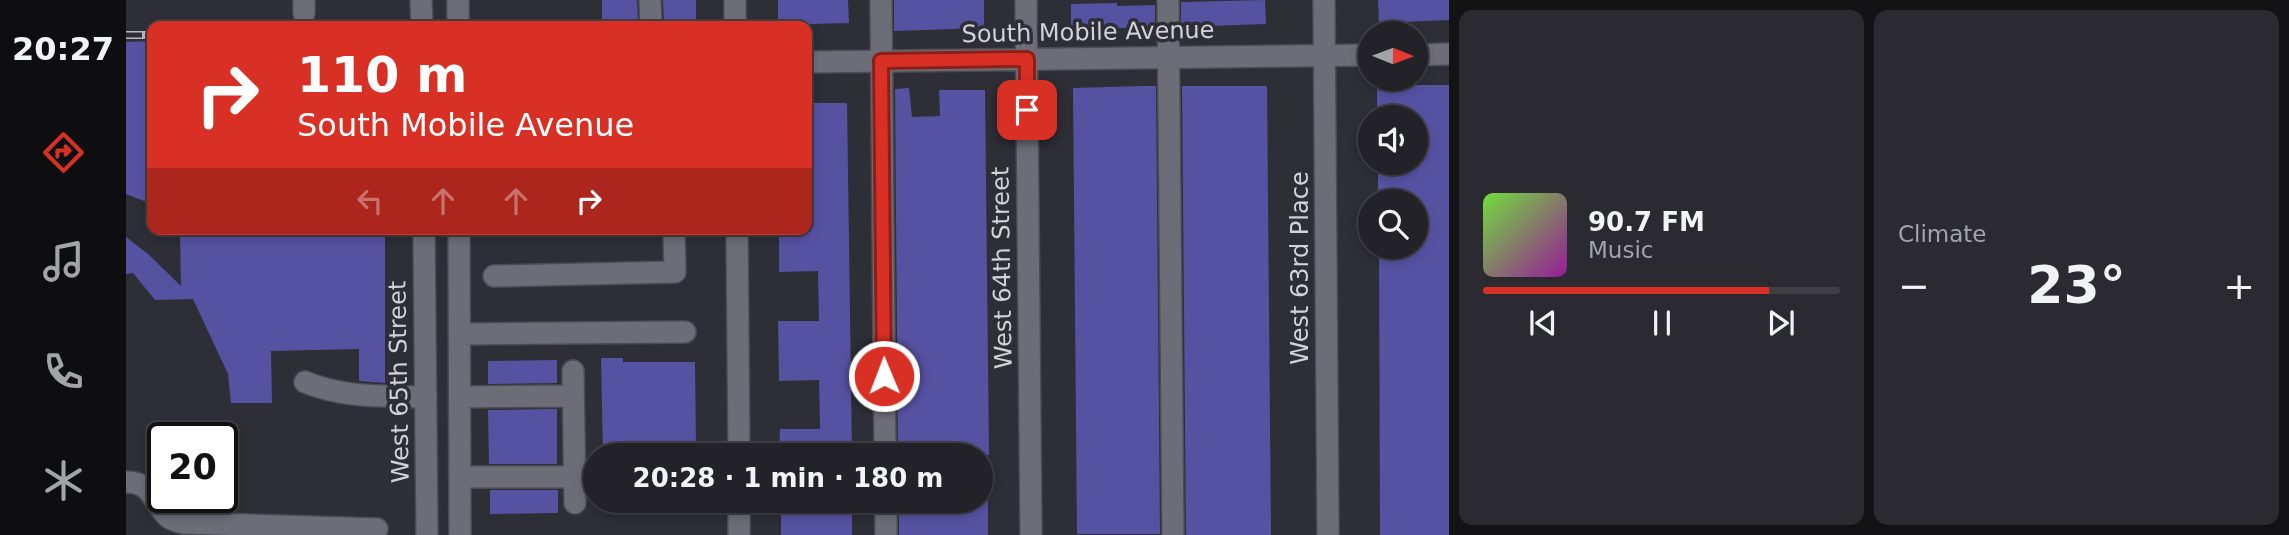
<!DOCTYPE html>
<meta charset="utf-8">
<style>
:root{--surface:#222228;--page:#2a2a30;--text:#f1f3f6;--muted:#a2a4a8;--line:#3f3f45;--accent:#d93025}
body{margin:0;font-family:"DejaVu Sans",sans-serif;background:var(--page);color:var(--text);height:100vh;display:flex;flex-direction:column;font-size:26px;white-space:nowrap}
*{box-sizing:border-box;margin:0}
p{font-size:23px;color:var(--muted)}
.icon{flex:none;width:38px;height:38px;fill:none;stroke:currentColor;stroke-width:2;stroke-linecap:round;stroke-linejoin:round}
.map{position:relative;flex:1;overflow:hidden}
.sheet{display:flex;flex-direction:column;gap:10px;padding:10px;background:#131316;width:840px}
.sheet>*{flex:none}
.top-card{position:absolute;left:21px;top:21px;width:665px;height:214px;border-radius:14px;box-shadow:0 4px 10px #0003,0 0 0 2px var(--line);background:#d93025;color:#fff;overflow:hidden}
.needle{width:46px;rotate:91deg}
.fabs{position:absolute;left:1232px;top:21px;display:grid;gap:14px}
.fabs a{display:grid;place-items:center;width:70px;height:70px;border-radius:50%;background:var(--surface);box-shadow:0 4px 10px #0003,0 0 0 2px var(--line);font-size:35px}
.speed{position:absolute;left:21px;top:422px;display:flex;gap:14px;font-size:35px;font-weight:700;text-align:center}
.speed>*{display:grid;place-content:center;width:91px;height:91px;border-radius:50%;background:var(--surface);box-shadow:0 4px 10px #0003,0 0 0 2px var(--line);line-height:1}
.speed .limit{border:4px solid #111;border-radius:10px;background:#fff;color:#111}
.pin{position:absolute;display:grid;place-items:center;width:60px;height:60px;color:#fff;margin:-30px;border-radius:14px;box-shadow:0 4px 10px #0006}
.me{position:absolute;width:77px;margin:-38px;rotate:359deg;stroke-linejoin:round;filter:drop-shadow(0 0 5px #0008)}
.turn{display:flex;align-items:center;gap:24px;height:147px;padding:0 35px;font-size:32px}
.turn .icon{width:91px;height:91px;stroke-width:2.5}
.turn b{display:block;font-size:49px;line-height:60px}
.lanes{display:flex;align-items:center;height:66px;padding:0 35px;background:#0003;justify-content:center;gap:35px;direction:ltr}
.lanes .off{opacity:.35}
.big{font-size:52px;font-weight:700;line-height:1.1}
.sheet .widget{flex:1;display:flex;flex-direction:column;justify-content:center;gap:10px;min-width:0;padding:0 24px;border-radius:14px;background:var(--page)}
.song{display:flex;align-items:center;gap:21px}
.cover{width:84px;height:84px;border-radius:10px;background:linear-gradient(135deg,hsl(100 70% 55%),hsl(300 70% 35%))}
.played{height:7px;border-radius:4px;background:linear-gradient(90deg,var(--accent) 80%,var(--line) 80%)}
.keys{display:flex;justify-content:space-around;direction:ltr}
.heat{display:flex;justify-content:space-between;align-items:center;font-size:38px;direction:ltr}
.sheet .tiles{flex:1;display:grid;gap:10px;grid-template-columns:repeat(2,1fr)}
.trip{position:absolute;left:457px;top:443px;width:410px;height:70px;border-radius:35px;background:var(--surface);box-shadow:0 4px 10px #0003,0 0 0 2px var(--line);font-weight:700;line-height:70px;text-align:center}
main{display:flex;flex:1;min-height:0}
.menu{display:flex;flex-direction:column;width:126px;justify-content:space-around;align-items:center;background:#0e0e10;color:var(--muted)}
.menu .icon{width:49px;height:49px}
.menu .selected{color:var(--accent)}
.menu b{font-size:32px;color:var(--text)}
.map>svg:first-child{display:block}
.building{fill:#5652a2}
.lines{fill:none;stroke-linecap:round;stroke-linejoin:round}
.minor-casing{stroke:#4b4b51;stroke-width:24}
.minor{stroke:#6c6d76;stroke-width:21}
.rail-casing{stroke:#b9b9bf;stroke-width:8}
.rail{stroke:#2d2e36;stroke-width:5;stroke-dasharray:16;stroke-linecap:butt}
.route-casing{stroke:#8d1f18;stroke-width:18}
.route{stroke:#d93025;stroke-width:12}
.labels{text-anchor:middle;stroke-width:7;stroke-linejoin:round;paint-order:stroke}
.street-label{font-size:24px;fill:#d2d2d8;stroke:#2d2e36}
</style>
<main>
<nav class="menu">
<b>20:27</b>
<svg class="icon selected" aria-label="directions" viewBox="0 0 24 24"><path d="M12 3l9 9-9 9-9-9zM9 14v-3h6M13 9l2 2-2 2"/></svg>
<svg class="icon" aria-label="music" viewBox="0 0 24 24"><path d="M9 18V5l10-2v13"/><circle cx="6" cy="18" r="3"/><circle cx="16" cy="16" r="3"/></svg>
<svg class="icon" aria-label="phone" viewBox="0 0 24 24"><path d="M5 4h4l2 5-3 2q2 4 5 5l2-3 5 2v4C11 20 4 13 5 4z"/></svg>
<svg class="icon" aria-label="climate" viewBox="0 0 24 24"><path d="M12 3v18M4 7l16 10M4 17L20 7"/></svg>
</nav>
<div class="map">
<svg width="1323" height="535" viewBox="0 0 1323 535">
<rect width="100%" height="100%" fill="#2d2e36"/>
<path class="building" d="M476 0H511L512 22H476Z
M537 0H570V22H538Z
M652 0H722L723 23 652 25Z
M768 0H858V28L768 31Z
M1139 0 1140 24 1055 27V2Z
M1252 0H1323V20L1253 23Z
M991 3V6L1029 5V28H945V4Z
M26 41V204L0 194V42Z
M1251 85H1323V535H1254L1253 247H1290V201H1252V164H1290V117H1251Z
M1014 86H1030L1034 534H951L947 88Z
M1056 86H1141L1145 535H1060Z
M783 88 786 117 814 116 813 90H859L863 455H772L769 89Z
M681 103H721L726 454H653L654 429H694L693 380 653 381 652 321H693L692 271 653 272V229H681Z
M259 229V383L233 381V349L145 351 146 403H105L102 374 67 299 29 300 7 273 0 274V237L22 254 55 286 54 232Z
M475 358H497V362H569L570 449H500V455H477Z
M431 360V383L362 384V361Z
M431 409V464H363L362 410Z
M364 490H432V513L364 514Z
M655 500H726V535H655Z
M773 500H862V535H773Z"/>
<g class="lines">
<defs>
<path id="minor" d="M178 0V13
M295 0 296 26
M332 0V26
M524 0 525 26
M609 0V26
M755 0 759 455
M900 0 905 535
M1042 0 1047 535
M1198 0 1202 535
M1290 55 1323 54
M681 62 1244 55
M298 229 301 535
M333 229 334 535
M611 229 613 455
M368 276 549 272 548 229
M333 334 559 332
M447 371 449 503
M179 382C217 398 259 396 300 397
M334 397 447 396
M334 477H448
M0 482C27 482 26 502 42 517 46 520 53 522 58 523L251 529
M613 500V535
M760 500V535"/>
</defs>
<use href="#minor" class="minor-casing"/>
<use href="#minor" class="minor"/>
<defs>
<path id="rail" d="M0 35H26"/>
</defs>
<use href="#rail" class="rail-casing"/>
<use href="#rail" class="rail"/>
</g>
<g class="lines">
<defs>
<path id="route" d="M758 376 755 61 901 59V110"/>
</defs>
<use href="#route" class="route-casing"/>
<use href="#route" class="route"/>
</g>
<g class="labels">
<g class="street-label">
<text transform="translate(962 32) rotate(-1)" y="8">South Mobile Avenue</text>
<text transform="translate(876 268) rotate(-91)" y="8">West 64th Street</text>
<text transform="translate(1174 268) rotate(-90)" y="8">West 63rd Place</text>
<text transform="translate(273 382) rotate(-91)" y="8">West 65th Street</text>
</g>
</g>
</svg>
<div class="fabs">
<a><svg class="needle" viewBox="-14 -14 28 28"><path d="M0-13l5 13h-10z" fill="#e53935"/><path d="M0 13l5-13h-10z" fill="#a2a4a8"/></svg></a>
<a><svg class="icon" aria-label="sound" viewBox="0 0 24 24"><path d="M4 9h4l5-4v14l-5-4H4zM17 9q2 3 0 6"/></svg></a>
<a><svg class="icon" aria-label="search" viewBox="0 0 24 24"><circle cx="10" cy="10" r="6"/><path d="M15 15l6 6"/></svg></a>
</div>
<div class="speed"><div class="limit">20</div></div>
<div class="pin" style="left:901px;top:110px;background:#d93025"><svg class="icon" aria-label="arrive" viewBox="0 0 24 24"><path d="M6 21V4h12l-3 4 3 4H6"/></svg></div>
<svg class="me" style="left:758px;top:376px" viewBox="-20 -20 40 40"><circle r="17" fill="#d93025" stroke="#fff" stroke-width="3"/><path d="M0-11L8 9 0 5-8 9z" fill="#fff"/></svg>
<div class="trip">20:28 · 1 min · 180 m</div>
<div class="top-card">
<div class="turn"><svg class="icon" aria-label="right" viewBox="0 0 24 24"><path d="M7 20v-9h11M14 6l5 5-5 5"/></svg><div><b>110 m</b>South Mobile Avenue</div></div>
<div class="lanes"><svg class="icon off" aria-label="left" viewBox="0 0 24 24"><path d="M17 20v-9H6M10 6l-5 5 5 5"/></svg><svg class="icon off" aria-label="ahead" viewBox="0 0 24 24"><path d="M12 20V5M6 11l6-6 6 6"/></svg><svg class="icon off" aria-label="ahead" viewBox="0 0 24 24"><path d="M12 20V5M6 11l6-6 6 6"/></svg><svg class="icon" aria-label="right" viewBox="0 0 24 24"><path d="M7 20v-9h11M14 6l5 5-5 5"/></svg></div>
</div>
</div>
<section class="sheet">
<div class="tiles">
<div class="widget">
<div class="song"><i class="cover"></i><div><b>90.7 FM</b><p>Music</p></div></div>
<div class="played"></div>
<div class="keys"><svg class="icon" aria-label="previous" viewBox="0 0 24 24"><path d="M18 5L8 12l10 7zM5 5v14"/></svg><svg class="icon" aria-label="pause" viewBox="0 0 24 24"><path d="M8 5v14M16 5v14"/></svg><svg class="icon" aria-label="next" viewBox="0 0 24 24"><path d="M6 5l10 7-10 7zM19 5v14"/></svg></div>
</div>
<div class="widget"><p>Climate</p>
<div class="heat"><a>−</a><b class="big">23°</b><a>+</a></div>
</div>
</div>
</section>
</main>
